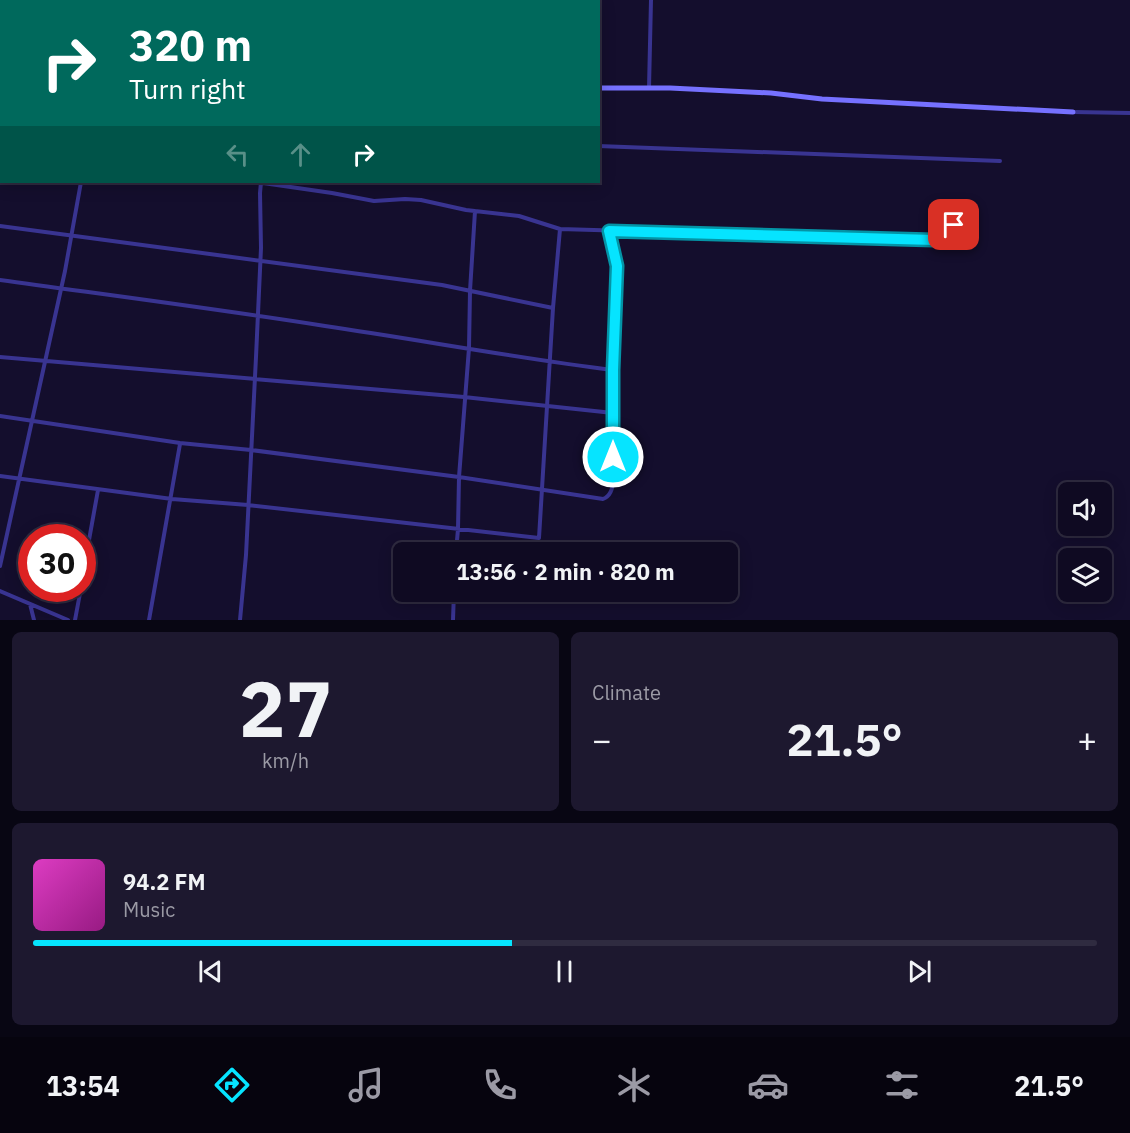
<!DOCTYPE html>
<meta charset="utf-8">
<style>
:root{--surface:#0f0a22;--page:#1d182f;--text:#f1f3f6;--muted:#9b9aa5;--line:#2f2b40;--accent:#06e4ff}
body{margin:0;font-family:"IBM Plex Sans",sans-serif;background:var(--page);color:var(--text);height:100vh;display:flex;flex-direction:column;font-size:22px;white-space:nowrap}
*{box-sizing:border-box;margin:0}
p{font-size:20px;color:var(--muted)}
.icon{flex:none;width:33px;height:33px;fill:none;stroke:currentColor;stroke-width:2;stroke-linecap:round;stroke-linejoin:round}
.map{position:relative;height:620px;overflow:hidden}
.drawer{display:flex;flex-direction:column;gap:12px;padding:12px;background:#080613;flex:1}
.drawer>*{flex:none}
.guide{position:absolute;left:0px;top:0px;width:600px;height:183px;box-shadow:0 3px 15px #0003,0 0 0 2px var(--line);background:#00695c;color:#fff;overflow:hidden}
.buttons{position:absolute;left:1058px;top:482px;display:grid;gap:12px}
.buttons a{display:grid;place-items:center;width:54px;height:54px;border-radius:9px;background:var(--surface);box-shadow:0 3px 15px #0003,0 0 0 2px var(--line);font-size:30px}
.speed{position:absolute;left:18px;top:524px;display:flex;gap:12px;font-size:30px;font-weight:700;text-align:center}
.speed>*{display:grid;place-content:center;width:78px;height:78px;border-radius:50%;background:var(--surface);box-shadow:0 3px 15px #0003,0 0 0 2px var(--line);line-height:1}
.speed .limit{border:9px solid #d22;background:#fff;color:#111}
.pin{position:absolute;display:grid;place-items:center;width:51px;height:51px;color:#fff;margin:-26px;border-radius:12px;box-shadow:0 3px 9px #0006}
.me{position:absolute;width:66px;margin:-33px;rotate:0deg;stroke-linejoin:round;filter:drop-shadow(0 0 4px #0008)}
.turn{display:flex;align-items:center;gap:21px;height:126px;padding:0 30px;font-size:27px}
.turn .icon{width:78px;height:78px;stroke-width:2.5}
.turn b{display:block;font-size:42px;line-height:51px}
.lanes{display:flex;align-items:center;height:57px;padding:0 30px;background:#0003;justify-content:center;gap:30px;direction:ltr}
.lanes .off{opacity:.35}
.big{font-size:45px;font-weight:800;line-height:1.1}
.drawer .widget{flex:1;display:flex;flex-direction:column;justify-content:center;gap:9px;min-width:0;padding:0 21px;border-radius:9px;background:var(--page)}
.drawer .dial{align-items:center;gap:0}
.dial b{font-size:78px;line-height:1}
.song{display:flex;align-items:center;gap:18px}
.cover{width:72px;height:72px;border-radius:9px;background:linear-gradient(135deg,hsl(310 70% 55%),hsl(310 70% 35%))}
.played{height:6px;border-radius:3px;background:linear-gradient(90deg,var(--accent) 45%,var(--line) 45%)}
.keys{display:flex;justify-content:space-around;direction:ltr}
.heat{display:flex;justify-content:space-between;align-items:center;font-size:33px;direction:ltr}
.drawer .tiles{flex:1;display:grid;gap:12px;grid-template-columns:1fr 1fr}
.widget:last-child{grid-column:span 2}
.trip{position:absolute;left:393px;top:542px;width:345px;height:60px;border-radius:9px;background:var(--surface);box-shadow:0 3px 15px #0003,0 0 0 2px var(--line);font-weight:800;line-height:60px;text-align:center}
.tabs{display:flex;height:96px;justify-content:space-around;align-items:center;background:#06040e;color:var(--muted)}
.tabs .icon{width:42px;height:42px}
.tabs .selected{color:var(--accent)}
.tabs b{font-size:27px;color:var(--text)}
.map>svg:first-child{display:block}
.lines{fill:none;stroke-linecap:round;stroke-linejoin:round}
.street{stroke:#393491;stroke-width:4}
.secondary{stroke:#7671ff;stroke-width:5}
.route-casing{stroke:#0494a6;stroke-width:15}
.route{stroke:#06e4ff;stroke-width:10}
</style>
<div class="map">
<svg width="1130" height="620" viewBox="0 0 1130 620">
<rect width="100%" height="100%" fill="#140e2d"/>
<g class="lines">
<path class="street" d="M128 0 165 2
M36 2V0
M121 2 122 0
M200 2V0
M274 2V0
M357 2V0
M400 2V0
M526 2 527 0
M649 88 651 0
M1073 112 1130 113
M598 146 1000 161
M0 153H2
M0 226 442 285 553 308
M560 229 935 240 940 238C945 228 943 228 954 225
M0 280C108 295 217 309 325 326 421 340 516 358 613 370
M0 357 464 397 613 413
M0 416 180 443 251 450 459 477 603 499C611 496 613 488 613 479V370L617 266 609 231
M0 476 172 499 248 505 539 538 553 308 560 229 519 216 466 210 421 200 405 199 374 201 332 193 256 182
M456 552 458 529 459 477 469 348 470 291 475 211
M0 566 65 271 81 182
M82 579 98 490
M0 591 68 620
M30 604 34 620
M75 620 81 588
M149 620 180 444
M240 620 246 555 256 357 261 248 260 193 261 182
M453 620 454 591"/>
<path class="secondary" d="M0 59H2
M598 88H670L771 93 822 99 1073 112"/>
</g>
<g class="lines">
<defs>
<path id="route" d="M613 457V370L617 266 609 231 934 240 940 238C945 228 943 228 954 225"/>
</defs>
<use href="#route" class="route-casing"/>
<use href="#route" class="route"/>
</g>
</svg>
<div class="buttons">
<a><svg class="icon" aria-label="sound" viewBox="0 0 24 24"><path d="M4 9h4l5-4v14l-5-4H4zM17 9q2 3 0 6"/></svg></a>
<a><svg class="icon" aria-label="layers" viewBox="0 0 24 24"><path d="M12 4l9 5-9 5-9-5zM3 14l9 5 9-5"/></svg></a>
</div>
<div class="speed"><div class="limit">30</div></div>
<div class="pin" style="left:954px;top:225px;background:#d93025"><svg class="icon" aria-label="arrive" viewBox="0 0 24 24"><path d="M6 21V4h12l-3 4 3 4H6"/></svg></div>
<svg class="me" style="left:613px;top:457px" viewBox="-20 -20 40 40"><circle r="17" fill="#06e4ff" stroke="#fff" stroke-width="3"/><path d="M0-11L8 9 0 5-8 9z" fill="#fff"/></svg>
<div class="trip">13:56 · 2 min · 820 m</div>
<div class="guide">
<div class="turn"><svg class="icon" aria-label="right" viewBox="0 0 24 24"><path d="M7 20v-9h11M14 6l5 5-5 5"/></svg><div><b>320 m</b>Turn right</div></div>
<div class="lanes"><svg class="icon off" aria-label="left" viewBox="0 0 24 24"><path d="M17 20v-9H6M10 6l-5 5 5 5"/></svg><svg class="icon off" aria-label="ahead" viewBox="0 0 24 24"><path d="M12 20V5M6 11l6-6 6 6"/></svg><svg class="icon" aria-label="right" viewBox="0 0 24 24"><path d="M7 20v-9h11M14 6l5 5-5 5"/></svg></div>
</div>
</div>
<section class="drawer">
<div class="tiles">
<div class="widget dial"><b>27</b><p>km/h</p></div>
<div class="widget"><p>Climate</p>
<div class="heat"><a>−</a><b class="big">21.5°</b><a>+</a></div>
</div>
<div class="widget">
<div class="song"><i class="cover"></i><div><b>94.2 FM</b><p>Music</p></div></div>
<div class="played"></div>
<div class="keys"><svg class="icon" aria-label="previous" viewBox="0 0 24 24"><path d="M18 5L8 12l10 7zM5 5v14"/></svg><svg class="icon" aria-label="pause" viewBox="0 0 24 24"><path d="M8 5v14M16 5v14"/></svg><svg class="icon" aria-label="next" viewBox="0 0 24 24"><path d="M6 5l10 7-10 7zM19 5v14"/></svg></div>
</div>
</div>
</section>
<nav class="tabs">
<b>13:54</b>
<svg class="icon selected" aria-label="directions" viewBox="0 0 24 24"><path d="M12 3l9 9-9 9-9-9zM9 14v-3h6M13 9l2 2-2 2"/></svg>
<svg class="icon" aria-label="music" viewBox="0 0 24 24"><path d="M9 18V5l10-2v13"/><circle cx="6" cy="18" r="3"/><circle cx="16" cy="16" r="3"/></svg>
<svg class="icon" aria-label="phone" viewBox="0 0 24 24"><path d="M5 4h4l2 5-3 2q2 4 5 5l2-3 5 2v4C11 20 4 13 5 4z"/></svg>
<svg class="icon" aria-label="climate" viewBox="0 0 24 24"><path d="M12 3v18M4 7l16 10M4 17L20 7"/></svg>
<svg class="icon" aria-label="car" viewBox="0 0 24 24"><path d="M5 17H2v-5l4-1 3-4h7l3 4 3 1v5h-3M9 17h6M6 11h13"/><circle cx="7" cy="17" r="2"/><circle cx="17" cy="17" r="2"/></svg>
<svg class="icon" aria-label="filters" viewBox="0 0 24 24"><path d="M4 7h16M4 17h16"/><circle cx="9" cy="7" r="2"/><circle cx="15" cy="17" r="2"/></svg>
<b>21.5°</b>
</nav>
